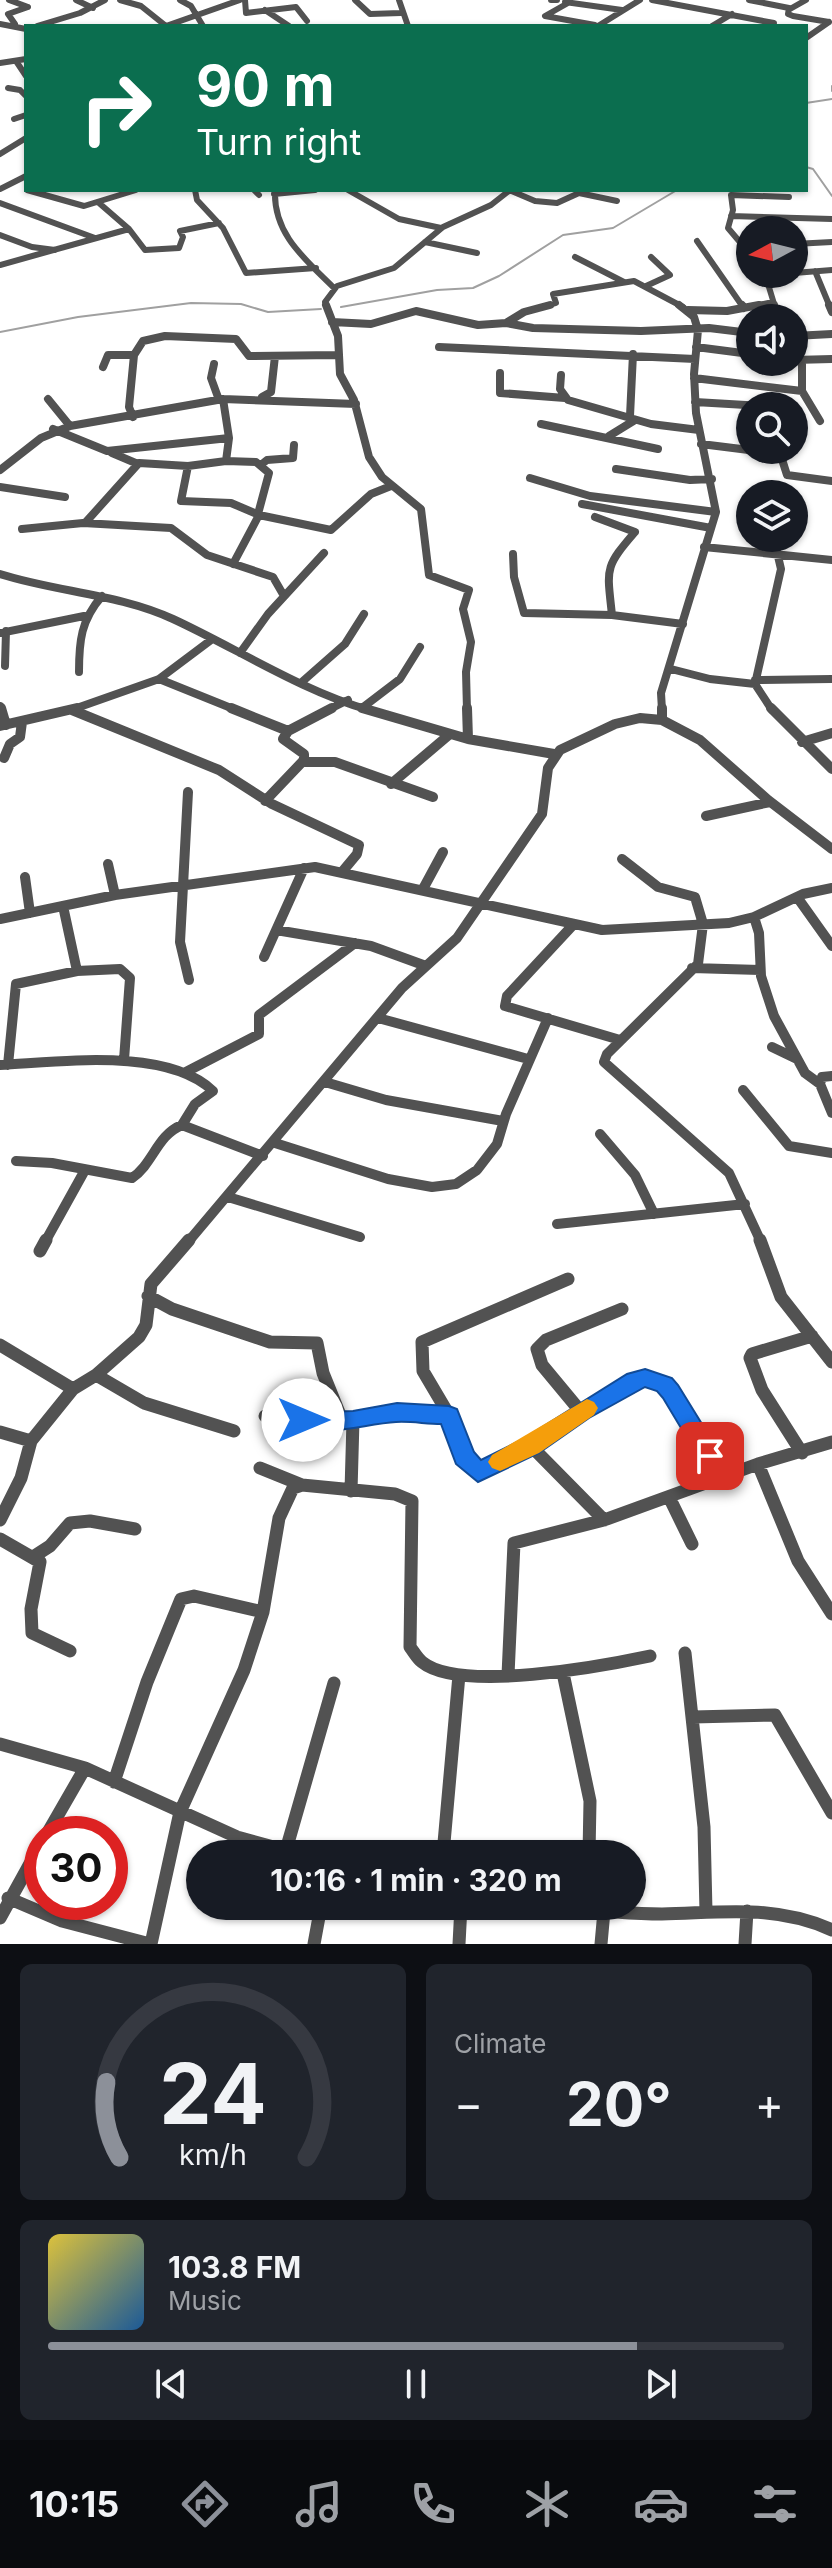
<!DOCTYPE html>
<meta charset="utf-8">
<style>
:root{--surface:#171b24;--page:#20242c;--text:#f1f3f6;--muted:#9ea1a6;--line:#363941;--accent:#8c9099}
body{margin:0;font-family:Inter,sans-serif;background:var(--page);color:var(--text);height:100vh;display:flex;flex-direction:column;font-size:30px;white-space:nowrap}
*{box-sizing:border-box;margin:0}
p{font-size:26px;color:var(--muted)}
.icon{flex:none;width:44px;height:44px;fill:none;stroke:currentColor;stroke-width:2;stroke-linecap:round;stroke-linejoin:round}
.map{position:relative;height:1944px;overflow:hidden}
.details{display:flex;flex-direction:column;gap:20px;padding:20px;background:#0d0f14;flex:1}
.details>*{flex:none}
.top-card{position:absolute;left:24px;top:24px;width:784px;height:168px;border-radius:0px;box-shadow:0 2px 6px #0004;background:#0b6e4f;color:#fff;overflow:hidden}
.needle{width:52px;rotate:263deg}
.fabs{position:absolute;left:736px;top:216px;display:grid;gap:16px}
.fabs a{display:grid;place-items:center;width:72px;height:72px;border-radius:50%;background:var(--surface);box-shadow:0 2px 6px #0004;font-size:40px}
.speed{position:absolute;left:24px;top:1816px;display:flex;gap:16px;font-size:40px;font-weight:700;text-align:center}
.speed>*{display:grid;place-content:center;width:104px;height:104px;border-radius:50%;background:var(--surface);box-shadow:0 2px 6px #0004;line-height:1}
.speed .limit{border:12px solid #d22;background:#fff;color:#111}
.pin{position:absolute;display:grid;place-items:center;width:68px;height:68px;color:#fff;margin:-34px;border-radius:16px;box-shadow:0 4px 12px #0006}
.me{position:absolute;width:88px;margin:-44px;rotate:90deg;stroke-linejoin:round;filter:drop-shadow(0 0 6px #0008)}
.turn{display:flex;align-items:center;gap:28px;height:168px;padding:0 40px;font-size:36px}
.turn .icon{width:104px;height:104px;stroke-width:2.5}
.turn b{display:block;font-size:56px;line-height:68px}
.big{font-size:60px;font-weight:700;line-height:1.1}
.details .card{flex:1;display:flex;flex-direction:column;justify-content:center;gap:12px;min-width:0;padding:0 28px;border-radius:12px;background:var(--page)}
.details .dial{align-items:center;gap:0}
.dial svg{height:208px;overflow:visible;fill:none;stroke:var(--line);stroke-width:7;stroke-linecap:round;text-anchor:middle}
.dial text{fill:var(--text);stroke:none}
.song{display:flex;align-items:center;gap:24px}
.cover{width:96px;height:96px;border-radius:12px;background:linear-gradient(135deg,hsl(50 70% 55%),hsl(210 70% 35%))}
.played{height:8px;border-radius:4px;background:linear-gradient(90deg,var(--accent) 80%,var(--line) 80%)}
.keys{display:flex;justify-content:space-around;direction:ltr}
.heat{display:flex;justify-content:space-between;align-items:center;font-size:44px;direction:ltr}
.details .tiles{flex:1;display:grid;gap:20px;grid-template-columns:1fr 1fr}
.card:last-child{grid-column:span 2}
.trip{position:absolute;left:186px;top:1840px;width:460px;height:80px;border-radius:40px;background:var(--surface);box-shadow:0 2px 6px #0004;font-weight:700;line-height:80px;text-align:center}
.tabs{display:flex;height:128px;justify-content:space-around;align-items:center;background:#090b0e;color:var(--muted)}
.tabs .icon{width:56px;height:56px}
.tabs .selected{color:var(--accent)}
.tabs b{font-size:36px;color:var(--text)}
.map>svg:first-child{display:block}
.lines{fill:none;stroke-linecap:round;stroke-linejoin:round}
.stream{stroke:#a0a0a0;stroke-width:2}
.minor-far3{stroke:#525252;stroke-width:6}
.minor-far2{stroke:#525252;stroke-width:8}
.minor-far1{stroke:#525252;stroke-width:10}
.minor{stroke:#525252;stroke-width:13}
.route{fill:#1a73e8;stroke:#114b97;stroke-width:2}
.slow{fill:#f59e0b}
</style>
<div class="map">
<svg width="832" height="1944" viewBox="0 0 832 1944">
<rect width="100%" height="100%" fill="#fff"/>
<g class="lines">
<path class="stream" d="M832 86V91
M806 103 832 99
M806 167 813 169 832 196
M341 307 437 290 473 288 499 276 563 235 613 228 677 190
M0 332 78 317 191 303 241 304 268 312 321 309"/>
<path class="minor-far3" d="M9 0 28 7
M76 0 93 8
M120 0 141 6 166 26
M180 0 191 6 203 26
M245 0 246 13 296 7 307 21
M355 0 370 14 401 13
M399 0 408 26
M551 0H557
M652 0 774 23
M749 0 789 8 788 14 793 16 829 22
M565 2 622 10
M568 3 545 16 595 25
M790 9 806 0
M265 10 289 26
M0 24 26 29
M15 24 8 14 28 7
M37 26 80 13 105 0
M166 26 240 0
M598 26 640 0
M712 26 732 14
M806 38 829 22
M16 61 26 76
M0 63 26 59
M8 88 20 90 26 96
M14 119 26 115
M0 154 26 138
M0 189 26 176
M27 190 84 206 136 190
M195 190 197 200 223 228 246 273 316 268
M254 190 259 195
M275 190C273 234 305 259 334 288
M348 190 399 219 441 228
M509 190 535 201 557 203 579 193 617 201
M274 194 315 190
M0 203 95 238
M99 203 129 229 145 250 179 248 183 237 180 231 219 223
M731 216 832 219
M0 235 32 247 55 250
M697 241 743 307
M425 242 477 253
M794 244 832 242
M750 254 728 228 733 210 731 195 789 197
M575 257 624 282
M0 265 129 229
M815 271 830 307
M794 273 832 270
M765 274 775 307
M765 274H778
M646 286 670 275 651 257
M327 307 325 302 337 286 394 268 443 227 491 205 510 190
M543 307 556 303 553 294 634 281 683 307
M749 307 773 302"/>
<path class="minor-far2" d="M326 305 338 336 340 374 354 400 369 457 382 477 421 509 429 575 469 590 463 609 471 642 466 672 467 710
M742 305 744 308
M829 305 832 312
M688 310 727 311 759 305
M774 318V305
M332 322 371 324 416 311 478 325 506 323 533 328 641 331 709 328 750 333
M506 323 524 312 550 305
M794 336 832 334
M439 347 695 359
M696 347 750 354
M134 355 143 341 165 336 236 339 249 356 337 355
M794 360 832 359
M802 361V391L820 421
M214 364 211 378 219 400
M103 367 108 355H134L129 407 133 417
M500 373V393L565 398
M561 375 560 389 568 400 651 424 699 430
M694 378 802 391
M262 397 271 392 275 356
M48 399 70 426
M223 399 229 438 226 461 256 462 269 473 258 514
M695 402 763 406
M630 416 633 354
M541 424 658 449
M53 429 107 451 229 438
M609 436 635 420
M701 444 781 454
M779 450 787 475 832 481
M139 463 188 466 226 461
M262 464 267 460 293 458 294 445
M188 466 181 501 231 503 259 515 331 530 371 494 391 486
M616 469 690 480 712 479
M0 470 41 438 70 426 223 399 356 404
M530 478 590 496 716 512
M0 487 65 497
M582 504 711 528
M595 517 635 532C604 568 607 568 612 615
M85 523 138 464 112 453
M22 529 83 523 171 528 207 555 273 577 284 596
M704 547 832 560
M513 554 514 577 524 613 612 615 683 624
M233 564 259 515
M0 574C57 592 119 594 173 619 236 648 302 691 369 710
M0 633 84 616
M240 653 268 614 324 553
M5 666 6 631
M671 669 710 679 755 684
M79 672C79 641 81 620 102 596
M159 679 236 710
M755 680 832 679
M303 681 345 644 364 614
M0 706 1 710
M362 708 400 679 420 647
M71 710 159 679 211 640
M328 710 348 700
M662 710 661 693 716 512 696 413 694 374 698 330 694 317 679 305
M772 710 755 684 781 569 777 552"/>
<path class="minor-far1" d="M1 708 6 725
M231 708 288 731 332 708
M362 708 468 739 554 754
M467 708 468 739
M662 708V718
M771 708 832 769
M72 710 219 770 272 804 359 845 357 854 342 872
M0 726 77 708
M802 742 832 733
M4 758 10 744 20 737 22 722
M302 762H335L433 797
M391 784 450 734
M188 792 180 942 189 980
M265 801 304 760V754L283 739 288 731
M706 816 770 802
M622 859 658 887 695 897 703 924 698 964 607 1054 604 1062 729 1173 761 1242
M108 864 115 895
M25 877 30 913
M423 889 443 852
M797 897 832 946
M63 906 77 971
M754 917 759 933 761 976 774 1016 805 1073 820 1084 832 1113
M0 919 115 895 315 867 602 930 729 923 754 917 803 894 832 888
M573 925 507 996 505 1006 620 1040
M276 930 371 946 426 966
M264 957 304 868
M692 968 760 970
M378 1018 528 1059
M772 1047 797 1059
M0 1065C60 1062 167 1047 213 1091L195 1104 182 1125
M8 1065 16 984 77 971 120 969 130 978 124 1060
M184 1073 259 1034V1015L355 943
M325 1082 386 1100 503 1121
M820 1084 822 1077 832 1076
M743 1090 789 1146 832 1153
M600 1134 635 1175 654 1214
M275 1143 388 1179 432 1187 456 1184 477 1170 497 1144 506 1114 548 1018
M16 1161 52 1163 132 1178C153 1164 157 1135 182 1125L263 1156
M228 1197 360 1237
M557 1224 745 1204
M45 1242 85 1170
M188 1242 402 988 457 938 542 814 548 768 560 750 615 724 640 718 662 720 700 740 768 800 832 849"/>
<path class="minor" d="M760 1240 781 1297 832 1362
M40 1251 46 1240
M568 1279 422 1342 423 1371 449 1415 472 1469C512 1478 596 1383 647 1379L670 1391 723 1478
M148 1296 172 1309 270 1342 317 1343 323 1373 342 1420H353L351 1491
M0 1345 73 1389
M96 1375 144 1403 234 1431
M581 1412 542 1365 537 1349 546 1340 622 1309
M265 1416 342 1420
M353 1420 397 1413 449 1415
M0 1432 31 1441
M531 1446 604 1520
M802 1453 762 1390 750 1358 752 1354 812 1336
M758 1464 798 1561 832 1614
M260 1468 302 1485
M670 1499 692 1544
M0 1520 21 1478 31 1441 73 1389 96 1375 139 1337 146 1325 151 1284 189 1240
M0 1539 40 1562 31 1609 32 1633 70 1651
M33 1557 50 1546 70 1523 90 1521 135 1529
M685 1653 704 1827 706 1912
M563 1673 590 1801 589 1854
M508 1675 514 1543 604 1520 758 1464 832 1442
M693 1717 775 1715 832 1813
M0 1744 85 1768 237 1837 299 1854
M114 1782 147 1682 181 1599 194 1596 263 1612
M47 1834 85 1768
M286 1850 334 1683
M443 1854 459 1675
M8 1898 62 1921 150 1944
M551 1906C588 1910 625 1914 662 1914 721 1913 776 1904 832 1930
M0 1918 42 1842
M151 1944 180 1812 244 1670 263 1612 279 1518 293 1488 302 1485 395 1494 412 1501 410 1647C414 1652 417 1658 422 1662 460 1693 603 1666 650 1656
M314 1944 321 1906
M459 1944 461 1906
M601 1944 604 1911
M745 1944 747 1911"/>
</g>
<path class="route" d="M645 1369 672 1378 678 1385 718 1450 721 1456 718 1463 710 1466 702 1463 663 1398 657 1391 645 1387 589 1418 539 1453 478 1482 456 1464 441 1424C426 1424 411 1421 396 1422 363 1424 328 1438 295 1426L292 1420 295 1413 353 1411 397 1403 449 1406 457 1409 474 1452 481 1460 523 1439 627 1374Z"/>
<path class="slow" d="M587 1399 594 1402 598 1408 594 1415 539 1453 500 1471 492 1468 488 1462 492 1455Z"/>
</svg>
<div class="fabs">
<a><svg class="needle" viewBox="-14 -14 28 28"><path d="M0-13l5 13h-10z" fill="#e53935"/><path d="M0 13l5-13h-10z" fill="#9ea1a6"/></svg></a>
<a><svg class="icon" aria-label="sound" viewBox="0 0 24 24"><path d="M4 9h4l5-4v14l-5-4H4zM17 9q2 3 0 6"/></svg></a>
<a><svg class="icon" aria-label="search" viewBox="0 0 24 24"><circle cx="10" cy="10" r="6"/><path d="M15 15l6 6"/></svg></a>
<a><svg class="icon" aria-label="layers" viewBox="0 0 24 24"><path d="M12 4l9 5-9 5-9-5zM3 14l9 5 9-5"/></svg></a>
</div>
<div class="speed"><div class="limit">30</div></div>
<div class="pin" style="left:710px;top:1456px;background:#d93025"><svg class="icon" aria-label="arrive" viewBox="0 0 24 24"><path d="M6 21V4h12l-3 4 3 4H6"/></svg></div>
<svg class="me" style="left:303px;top:1420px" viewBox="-20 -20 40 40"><circle r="19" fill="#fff"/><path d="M0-13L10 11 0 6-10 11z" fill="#1a73e8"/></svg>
<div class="trip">10:16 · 1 min · 320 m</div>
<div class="top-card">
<div class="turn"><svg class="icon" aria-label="right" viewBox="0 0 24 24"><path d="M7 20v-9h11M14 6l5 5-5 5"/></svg><div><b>90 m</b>Turn right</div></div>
</div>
</div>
<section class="details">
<div class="tiles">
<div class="card dial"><svg viewBox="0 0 100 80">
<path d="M14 69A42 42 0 1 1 86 69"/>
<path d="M14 69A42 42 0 0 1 9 40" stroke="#8c9099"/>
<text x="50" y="56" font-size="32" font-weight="700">24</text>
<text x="50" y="72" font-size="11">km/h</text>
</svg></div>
<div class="card"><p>Climate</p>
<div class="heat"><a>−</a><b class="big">20°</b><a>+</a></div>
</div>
<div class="card">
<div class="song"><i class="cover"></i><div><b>103.8 FM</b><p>Music</p></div></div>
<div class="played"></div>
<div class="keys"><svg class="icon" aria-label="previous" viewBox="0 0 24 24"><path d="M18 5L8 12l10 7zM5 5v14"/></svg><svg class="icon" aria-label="pause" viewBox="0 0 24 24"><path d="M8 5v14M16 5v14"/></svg><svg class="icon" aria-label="next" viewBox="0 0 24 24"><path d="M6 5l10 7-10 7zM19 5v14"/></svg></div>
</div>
</div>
</section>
<nav class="tabs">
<b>10:15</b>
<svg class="icon selected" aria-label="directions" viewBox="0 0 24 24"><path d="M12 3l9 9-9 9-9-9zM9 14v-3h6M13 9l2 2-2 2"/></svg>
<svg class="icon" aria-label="music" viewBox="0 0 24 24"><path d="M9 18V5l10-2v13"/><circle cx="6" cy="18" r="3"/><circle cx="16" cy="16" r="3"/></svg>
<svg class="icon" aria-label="phone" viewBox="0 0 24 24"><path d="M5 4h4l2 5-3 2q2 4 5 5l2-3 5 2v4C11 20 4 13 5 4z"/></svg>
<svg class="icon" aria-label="climate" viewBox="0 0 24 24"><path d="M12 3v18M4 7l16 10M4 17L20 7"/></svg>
<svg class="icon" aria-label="car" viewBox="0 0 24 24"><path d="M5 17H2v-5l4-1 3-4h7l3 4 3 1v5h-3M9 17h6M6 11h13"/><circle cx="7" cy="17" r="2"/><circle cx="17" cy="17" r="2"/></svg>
<svg class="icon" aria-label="filters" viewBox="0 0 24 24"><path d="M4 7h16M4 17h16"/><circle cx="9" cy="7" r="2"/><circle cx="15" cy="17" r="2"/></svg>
</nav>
